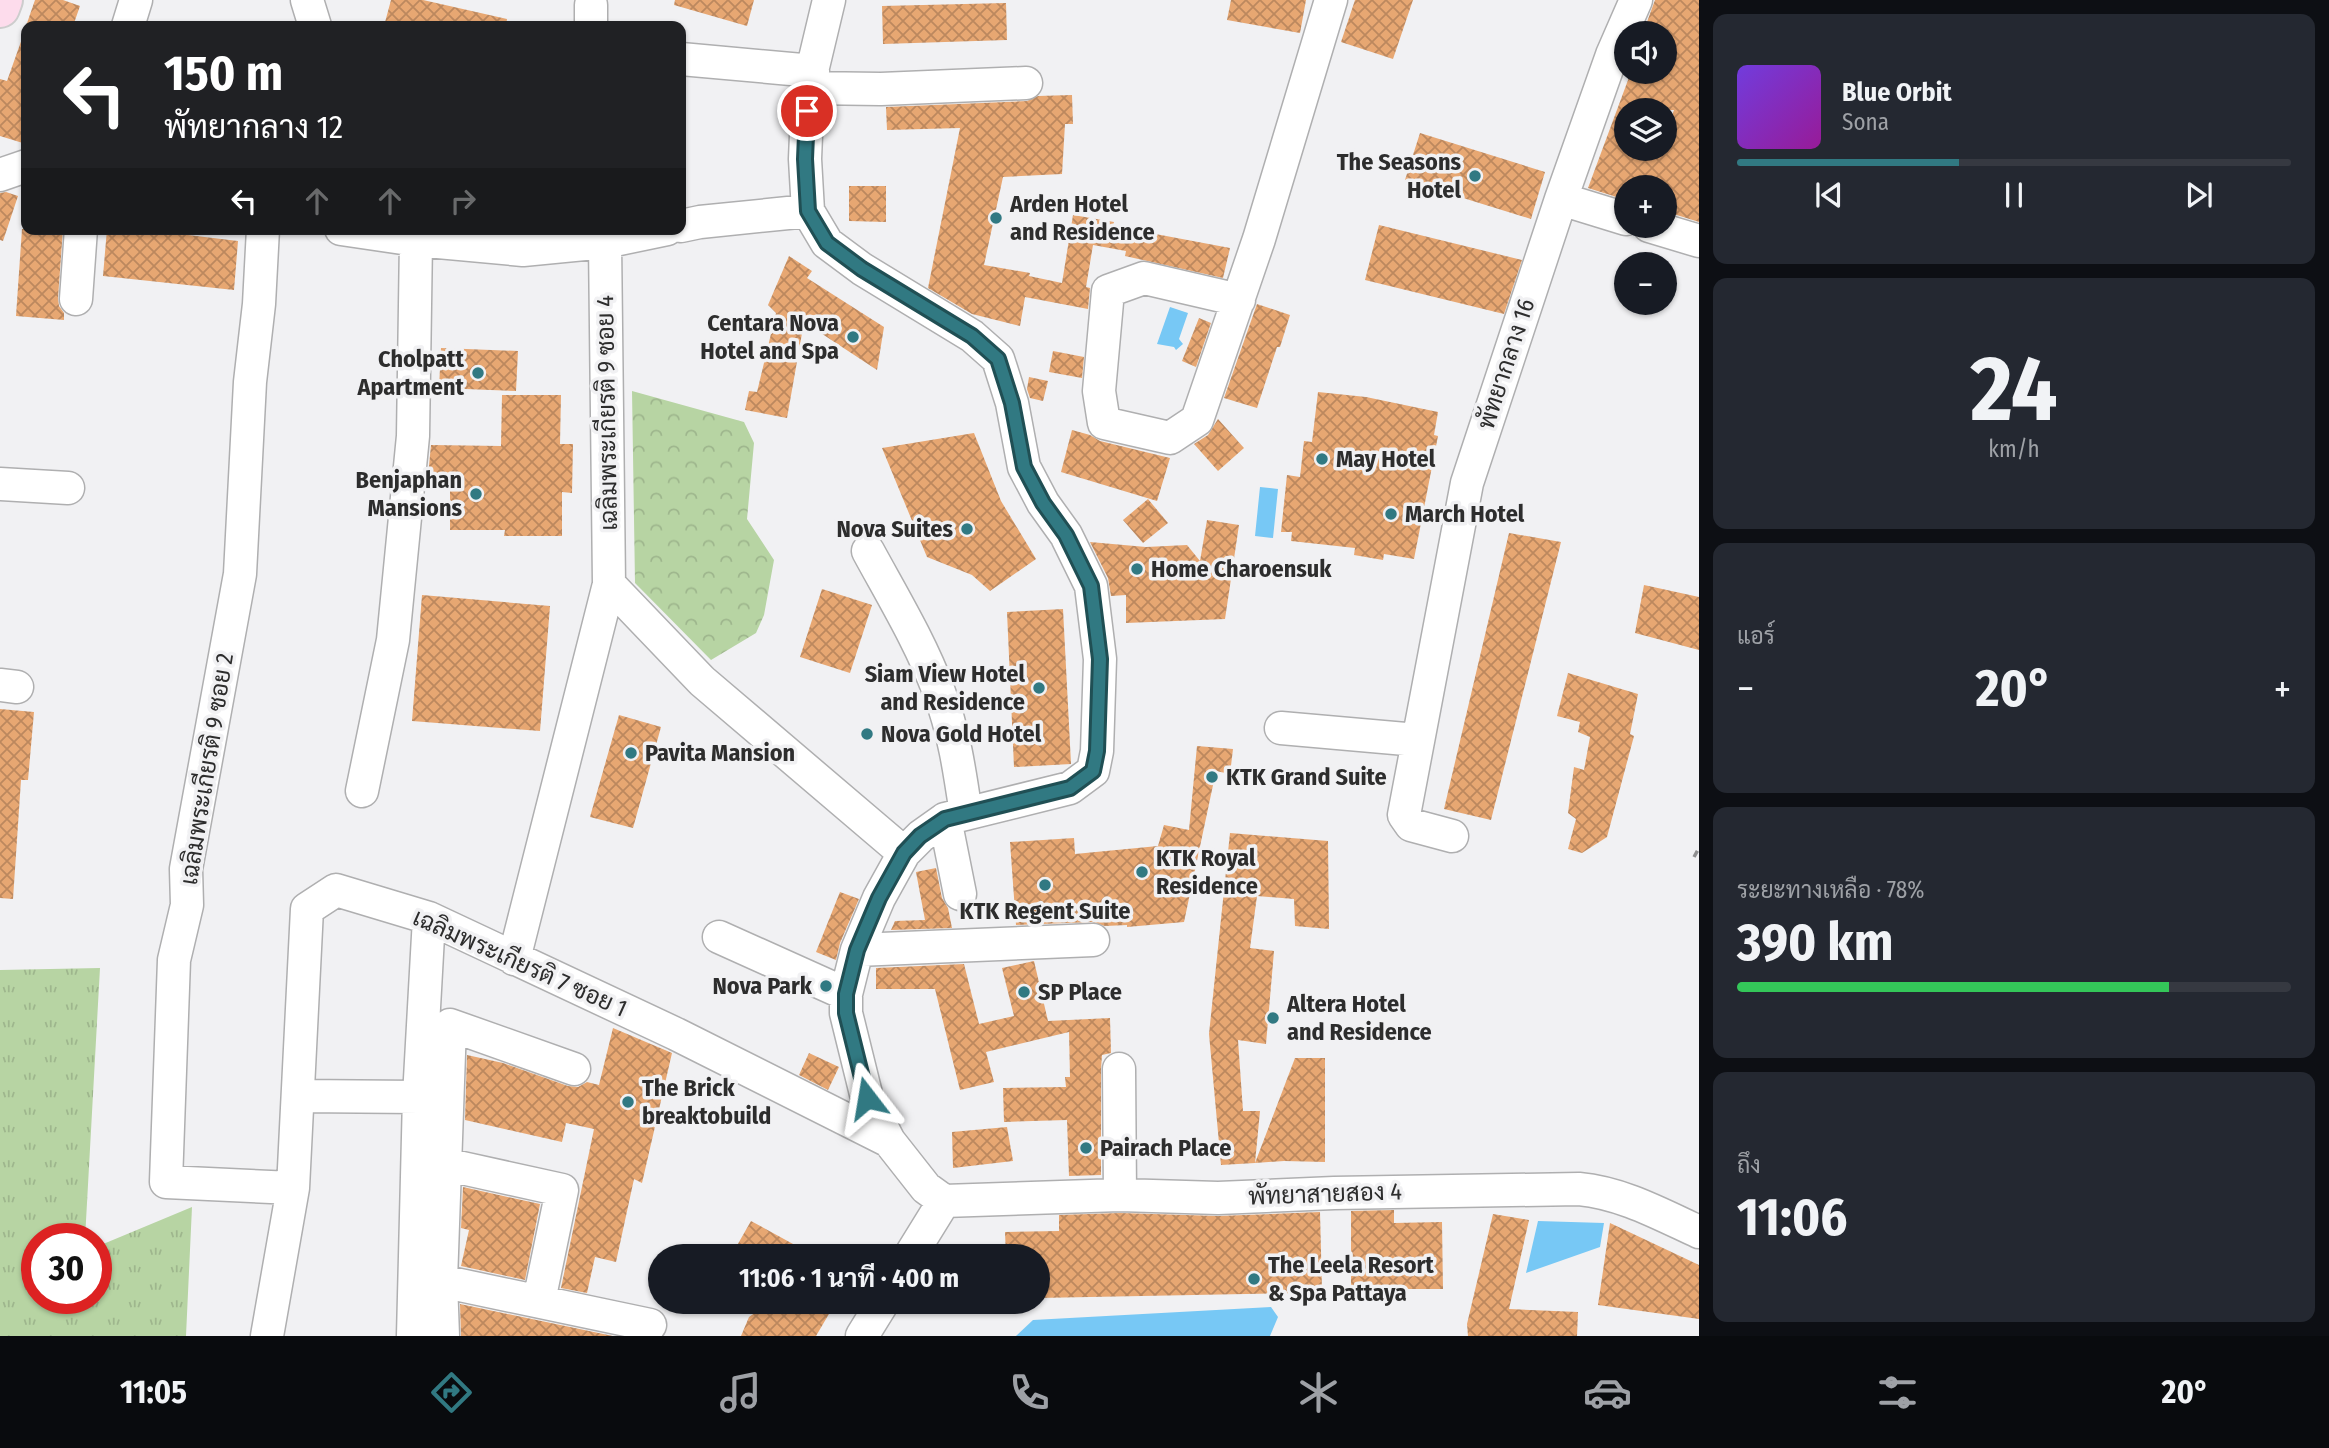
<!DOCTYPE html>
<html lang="th">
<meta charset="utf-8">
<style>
:root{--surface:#171b24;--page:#242831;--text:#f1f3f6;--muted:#9ea1a6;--line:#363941;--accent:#317982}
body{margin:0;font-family:"Fira Sans Condensed",Sarabun,sans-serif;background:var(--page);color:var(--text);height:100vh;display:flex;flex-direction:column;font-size:26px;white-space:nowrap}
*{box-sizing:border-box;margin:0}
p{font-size:23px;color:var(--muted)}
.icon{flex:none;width:38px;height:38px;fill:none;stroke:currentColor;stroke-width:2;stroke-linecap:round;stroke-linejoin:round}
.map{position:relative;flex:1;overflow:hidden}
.side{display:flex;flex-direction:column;gap:14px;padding:14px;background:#0d0f14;width:630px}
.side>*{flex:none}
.hud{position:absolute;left:21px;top:21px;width:665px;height:214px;border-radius:14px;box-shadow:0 2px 5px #0004;background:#202124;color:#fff;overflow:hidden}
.tools{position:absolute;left:1614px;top:21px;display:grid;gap:14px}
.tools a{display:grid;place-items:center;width:63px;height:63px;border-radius:50%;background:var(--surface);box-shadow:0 2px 5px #0004;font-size:35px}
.speed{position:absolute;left:21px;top:1223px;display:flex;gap:14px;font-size:35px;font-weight:700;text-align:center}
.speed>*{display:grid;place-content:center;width:91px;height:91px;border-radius:50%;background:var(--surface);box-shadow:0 2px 5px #0004;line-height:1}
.speed .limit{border:10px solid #d22;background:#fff;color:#111}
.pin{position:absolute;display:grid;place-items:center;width:60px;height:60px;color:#fff;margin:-30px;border:4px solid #fff;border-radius:50%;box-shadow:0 2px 7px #0007}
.me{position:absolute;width:77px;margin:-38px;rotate:346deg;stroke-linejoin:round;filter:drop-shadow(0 0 5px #0008)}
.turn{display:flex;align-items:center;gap:24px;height:147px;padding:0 28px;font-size:32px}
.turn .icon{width:91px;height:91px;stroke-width:2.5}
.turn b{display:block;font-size:49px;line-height:60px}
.lanes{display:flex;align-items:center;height:66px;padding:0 28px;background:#0003;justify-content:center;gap:35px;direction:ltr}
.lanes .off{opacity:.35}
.big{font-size:52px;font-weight:700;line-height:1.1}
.side .widget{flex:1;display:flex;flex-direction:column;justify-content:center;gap:10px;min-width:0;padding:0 24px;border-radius:14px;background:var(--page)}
.side .dial{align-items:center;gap:0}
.dial b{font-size:91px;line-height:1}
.song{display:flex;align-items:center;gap:21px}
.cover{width:84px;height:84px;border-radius:10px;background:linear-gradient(135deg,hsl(260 70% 55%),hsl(300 70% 35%))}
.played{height:7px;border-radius:4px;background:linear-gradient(90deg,var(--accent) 40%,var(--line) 40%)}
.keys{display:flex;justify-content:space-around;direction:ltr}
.heat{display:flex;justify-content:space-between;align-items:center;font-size:38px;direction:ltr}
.charge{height:10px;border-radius:5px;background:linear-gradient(90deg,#34c759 78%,var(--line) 0)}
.trip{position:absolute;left:648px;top:1244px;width:402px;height:70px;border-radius:35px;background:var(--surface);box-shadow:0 2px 5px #0004;font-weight:700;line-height:70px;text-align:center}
.tab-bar{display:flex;height:112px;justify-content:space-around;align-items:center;background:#090b0e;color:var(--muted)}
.tab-bar .icon{width:49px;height:49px}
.tab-bar .on{color:var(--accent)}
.tab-bar b{font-size:32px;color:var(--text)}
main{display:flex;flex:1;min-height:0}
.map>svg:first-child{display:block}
.grass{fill:url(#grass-tufts)}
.forest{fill:url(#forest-crowns)}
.water{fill:#77c8f5}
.building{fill:url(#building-cross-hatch);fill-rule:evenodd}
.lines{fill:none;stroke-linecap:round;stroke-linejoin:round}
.minor-casing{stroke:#afafb0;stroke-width:35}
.major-casing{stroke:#cdcdcd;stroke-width:42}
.path{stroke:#8f8f90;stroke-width:3.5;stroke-dasharray:7 3.5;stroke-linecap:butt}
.minor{stroke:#fff;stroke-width:32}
.major{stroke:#fddcec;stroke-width:38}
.route-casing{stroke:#204f54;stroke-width:18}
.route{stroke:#317982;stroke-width:12}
.poi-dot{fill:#317982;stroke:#f1f1f3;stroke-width:2.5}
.labels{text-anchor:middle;stroke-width:7;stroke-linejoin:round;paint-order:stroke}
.poi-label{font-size:24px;font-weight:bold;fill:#2d2d2d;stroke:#f1f1f3;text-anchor:start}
.street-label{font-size:24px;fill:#2d2d2d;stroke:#f1f1f3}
</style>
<main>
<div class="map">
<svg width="1699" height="1336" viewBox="0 0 1699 1336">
<defs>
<pattern id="grass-tufts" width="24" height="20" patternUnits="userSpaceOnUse" patternTransform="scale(1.75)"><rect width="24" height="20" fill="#b7d4a3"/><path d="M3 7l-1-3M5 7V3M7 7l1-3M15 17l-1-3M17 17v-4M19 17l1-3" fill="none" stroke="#9eb68d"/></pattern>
<pattern id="forest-crowns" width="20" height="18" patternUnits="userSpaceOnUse" patternTransform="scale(1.75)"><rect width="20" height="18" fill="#b7d4a3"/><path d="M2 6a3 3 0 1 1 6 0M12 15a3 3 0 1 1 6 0" fill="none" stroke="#9eb68d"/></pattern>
<pattern id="building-cross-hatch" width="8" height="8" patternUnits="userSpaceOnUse" patternTransform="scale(1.75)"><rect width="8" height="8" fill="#e7a772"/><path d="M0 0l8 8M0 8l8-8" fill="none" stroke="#bc885e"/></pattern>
</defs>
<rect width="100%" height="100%" fill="#f1f1f3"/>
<path class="grass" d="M100 968 85 1239H37V1298H96V1247L192 1207 186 1336H0V970Z"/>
<path class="forest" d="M632 391 744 422 754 443 747 519 774 560 764 615 756 633 711 660 635 583Z"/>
<path class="water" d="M1170 307 1188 313 1179 339 1183 344 1176 350 1174 347 1157 344Z
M1260 487 1278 489 1273 538 1255 536Z
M1538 1221 1604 1223 1600 1247 1526 1273Z
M1271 1307 1278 1317 1270 1336H1016L1033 1320Z"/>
<path class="building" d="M35 0H63L80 6 73 26H26Z
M391 0H423L507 19 506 26H384Z
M675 0H754L747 26 674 5Z
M1231 0H1306L1300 33 1227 20Z
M1355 0H1413L1393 59 1341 42Z
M1655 0H1699V222L1664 211V187H1626V200L1588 188 1631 72H1664V33H1643ZM1626 110H1674L1664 137V149H1626Z
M1006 3 1007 40 883 44 882 6Z
M24 33H26V144L0 136V79L7 81Z
M1072 95 1073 124H1065L1062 174 1003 177 984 265 1030 273 1029 276 1062 283 1073 215 1114 222 1113 226 1230 248 1223 278 1125 256 1126 251 1093 245 1086 287 1090 288 1088 309 1025 297 1020 326 972 314 928 288 960 128 887 130 886 107 1027 101 1038 96Z
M1420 133 1545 172 1531 219 1405 180Z
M849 186H886V222L849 221Z
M6 192 18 196 3 241 0 240V193Z
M1379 225 1522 260 1504 314 1365 280Z
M22 229H63L58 298 59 306 64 313V320L16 316Z
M107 229H138L238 241 234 290 103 276Z
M789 256 812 271 807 278 884 327 877 370 804 322 787 418 745 410 749 391 757 392 776 313 768 305Z
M1257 304 1290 315 1280 347H1277L1257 408 1224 398Z
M1199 318 1211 323 1196 367 1182 361Z
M441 348 518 351 516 391 439 388Z
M1053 351 1084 357 1082 378 1049 372Z
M1029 377 1048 381 1043 401 1030 398 1027 389Z
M1318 392 1366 397 1438 412 1434 435 1438 436 1414 559 1384 554 1383 560 1354 555 1355 548 1291 541 1292 532H1281L1287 475 1300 477 1304 441 1312 442Z
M502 395H561L560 444H573L572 493 562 492V536H504L505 530H450V486H427L431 445 501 446Z
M1218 419 1244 448 1218 471 1194 444 1208 435Z
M1072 430 1090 435 1100 441 1170 458 1157 501 1061 472Z
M974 433 1001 501 1036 559 990 591 972 575 927 557 882 448Z
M1148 499 1168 523 1143 543 1123 520Z
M1207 520 1239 525 1225 619 1126 623V595L1111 596 1108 578 1090 542 1146 547 1187 545 1200 561Z
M1509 533 1561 542 1491 820 1444 809Z
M1644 585 1699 597V650L1635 633Z
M822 589 872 605 850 673 800 657Z
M422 595 550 606 540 731 412 721Z
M1063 609 1071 764 1014 767 1007 612Z
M1568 673 1638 694 1630 734 1634 736 1607 837 1582 853 1568 849 1576 819 1568 813 1574 767 1584 770 1590 737 1578 732 1580 722 1557 716Z
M0 709 34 712 28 780H21L13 899 0 898Z
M619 715 661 727 633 828 590 817Z
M1197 746 1233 749 1230 774 1216 771 1184 922 1127 927V925L1105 926 1092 922 1016 925 1010 842 1074 838 1075 854 1158 846 1164 825 1189 830Z
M1230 833 1328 841 1329 929 1295 926 1294 899 1257 896 1250 948 1274 951 1266 1044 1238 1040 1243 1111H1260L1255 1163 1221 1165 1209 1034Z
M936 868 942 898 948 908 952 928 891 930 895 921 925 920 916 872Z
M840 892 859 899 840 943 836 960 816 952Z
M1034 961 1048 1021 1110 1018 1111 1053 1102 1055 1101 1069V1175L1069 1176 1067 1120 1004 1122 1003 1088 1066 1087 1065 1077H1070L1069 1032 986 1052 994 1082 960 1090 935 989H876V968L964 964 979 1024 1014 1016 1002 968Z
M613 1028 672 1053 642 1183 634 1179 616 1262 595 1257 587 1293 561 1288 594 1129 566 1123 562 1142 465 1120 467 1055 503 1063 568 1086 578 1087 587 1082 599 1085Z
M809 1053 839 1067 828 1090 799 1075Z
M1295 1058H1325V1162L1284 1161 1255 1163Z
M1007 1127 1013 1161 953 1168 952 1132Z
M463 1187 540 1204 525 1280 461 1266 469 1230 461 1228Z
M1394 1210V1223L1442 1222 1443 1289H1351V1211Z
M1320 1212 1322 1290H1295V1293L1038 1298V1256H1006L1005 1232 1059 1231V1215L1120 1213 1218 1216Z
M1493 1214 1529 1220 1509 1309 1578 1312 1577 1336H1468L1467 1324Z
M751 1221 815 1256H731Z
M1610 1223 1699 1265V1319L1598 1305Z
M770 1302H836L816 1336H741L749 1317Z
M460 1304 613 1336H461Z"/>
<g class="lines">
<defs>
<path id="minor" d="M307 0 315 26
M829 0 808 88 805 159 808 211 827 243 862 269 972 336 998 359 1012 403 1024 467 1043 503 1066 535 1091 586 1100 659 1097 751 1093 771 1070 788 945 819 921 836 904 853 879 898 857 950 846 994V1013L867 1098 889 1141 926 1188 944 1201
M128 26 136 0
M591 26V5
M681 59 813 71
M808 88 881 89 1026 83
M0 175 26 166
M1561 199 1626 219
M681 226 700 222 808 211
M1649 226 1699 241
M263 229 259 304 250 382 240 574 186 869 187 905 174 960 166 1182 293 1188
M341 229 416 240 523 250 605 242 667 229
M76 299 81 229
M1239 300 1144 278 1108 291 1099 391 1104 423 1170 438 1197 420 1259 239 1331 0
M0 484 68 488
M868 551C893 597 921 643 939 692 954 731 960 773 966 814
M609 584 702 681 904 853
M0 685 17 687
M1281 728 1417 740
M362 791 393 640 413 436 416 240
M945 819 960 894
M1452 836 1411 825 1404 815 1467 483 1561 199 1612 55 1636 0
M719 937 846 994
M857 950 1093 940
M514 959 609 584 605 242
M1119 1069 1120 1195
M299 1096 419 1097
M444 1164 562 1190 539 1301
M944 1201 1120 1195 1218 1198 1334 1193 1579 1189C1622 1193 1660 1214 1699 1232
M910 1256 944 1201
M441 1281 650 1325
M267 1336 293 1188 307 909 336 890 429 918 676 1034 889 1141
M413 1336 419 1097 429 918
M443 1336 441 1281 450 1025 574 1069
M862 1336 883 1302"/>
<path id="major" d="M0 8 3 0"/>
</defs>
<use href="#minor" class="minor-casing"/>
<use href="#major" class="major-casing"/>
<path class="path" d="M1694 857 1699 848"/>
<use href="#minor" class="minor"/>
<use href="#major" class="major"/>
</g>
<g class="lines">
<defs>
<path id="route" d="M807 111 805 159 808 211 827 243 862 269 972 336 998 359 1012 403 1024 467 1043 503 1066 535 1091 586 1100 659 1097 751 1093 771 1070 788 945 819 920 836 904 853 879 898 857 950 846 994V1013L867 1098"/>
</defs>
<use href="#route" class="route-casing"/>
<use href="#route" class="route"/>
</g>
<g class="poi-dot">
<circle cx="1475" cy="176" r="7"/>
<circle cx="996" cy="218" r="7"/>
<circle cx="853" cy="337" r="7"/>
<circle cx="478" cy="373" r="7"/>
<circle cx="1322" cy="459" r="7"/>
<circle cx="476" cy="494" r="7"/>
<circle cx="1391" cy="514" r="7"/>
<circle cx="967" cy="529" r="7"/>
<circle cx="1137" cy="569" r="7"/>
<circle cx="1039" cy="688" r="7"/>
<circle cx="867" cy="734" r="7"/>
<circle cx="631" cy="753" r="7"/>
<circle cx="1212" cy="777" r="7"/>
<circle cx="1142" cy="872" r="7"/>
<circle cx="1045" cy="885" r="7"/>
<circle cx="826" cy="986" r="7"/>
<circle cx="1024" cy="992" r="7"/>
<circle cx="1273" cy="1018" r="7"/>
<circle cx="628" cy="1102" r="7"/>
<circle cx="1086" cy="1148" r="7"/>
<circle cx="1254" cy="1279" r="7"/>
</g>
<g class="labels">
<g class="poi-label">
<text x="1461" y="170" text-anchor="end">The Seasons<tspan x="1461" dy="28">Hotel</tspan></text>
<text x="1010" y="212">Arden Hotel<tspan x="1010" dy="28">and Residence</tspan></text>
<text x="839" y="331" text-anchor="end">Centara Nova<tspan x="839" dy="28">Hotel and Spa</tspan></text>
<text x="464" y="367" text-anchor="end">Cholpatt<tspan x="464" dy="28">Apartment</tspan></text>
<text x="1336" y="467">May Hotel</text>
<text x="462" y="488" text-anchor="end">Benjaphan<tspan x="462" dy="28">Mansions</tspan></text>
<text x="1405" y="522">March Hotel</text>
<text x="953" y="537" text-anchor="end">Nova Suites</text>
<text x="1151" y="577">Home Charoensuk</text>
<text x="1025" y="682" text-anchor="end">Siam View Hotel<tspan x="1025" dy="28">and Residence</tspan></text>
<text x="881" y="742">Nova Gold Hotel</text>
<text x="645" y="761">Pavita Mansion</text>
<text x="1226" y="785">KTK Grand Suite</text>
<text x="1156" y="866">KTK Royal<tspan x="1156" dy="28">Residence</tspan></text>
<text x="1045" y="919" text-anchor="middle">KTK Regent Suite</text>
<text x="812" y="994" text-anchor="end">Nova Park</text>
<text x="1038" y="1000">SP Place</text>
<text x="1287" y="1012">Altera Hotel<tspan x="1287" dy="28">and Residence</tspan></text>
<text x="642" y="1096">The Brick<tspan x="642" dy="28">breaktobuild</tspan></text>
<text x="1100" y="1156">Pairach Place</text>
<text x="1268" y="1273">The Leela Resort<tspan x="1268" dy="28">&amp; Spa Pattaya</tspan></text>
</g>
<g class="street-label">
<text transform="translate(1506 364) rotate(-72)" y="8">พัทยากลาง 16</text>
<text transform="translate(607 413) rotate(-91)" y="8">เฉลิมพระเกียรติ 9 ซอย 4</text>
<text transform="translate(207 769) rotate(-81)" y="8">เฉลิมพระเกียรติ 9 ซอย 2</text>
<text transform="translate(520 963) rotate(24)" y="8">เฉลิมพระเกียรติ 7 ซอย 1</text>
<text transform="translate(1325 1194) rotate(-2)" y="8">พัทยาสายสอง 4</text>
</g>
</g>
</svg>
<div class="tools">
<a><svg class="icon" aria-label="sound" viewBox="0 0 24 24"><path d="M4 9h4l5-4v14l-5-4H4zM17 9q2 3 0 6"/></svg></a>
<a><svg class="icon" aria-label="layers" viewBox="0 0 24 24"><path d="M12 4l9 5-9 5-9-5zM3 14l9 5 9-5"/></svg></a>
<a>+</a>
<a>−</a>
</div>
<div class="speed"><div class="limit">30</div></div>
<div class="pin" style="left:807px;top:111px;background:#d93025"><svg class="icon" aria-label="arrive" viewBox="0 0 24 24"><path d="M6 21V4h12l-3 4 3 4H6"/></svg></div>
<svg class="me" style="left:867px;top:1098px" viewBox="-20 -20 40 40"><path d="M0-17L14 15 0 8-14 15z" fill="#317982" stroke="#fff" stroke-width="4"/></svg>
<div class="trip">11:06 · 1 นาที · 400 m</div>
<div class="hud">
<div class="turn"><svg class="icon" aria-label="left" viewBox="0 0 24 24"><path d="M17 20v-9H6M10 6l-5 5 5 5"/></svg><div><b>150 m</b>พัทยากลาง 12</div></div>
<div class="lanes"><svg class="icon" aria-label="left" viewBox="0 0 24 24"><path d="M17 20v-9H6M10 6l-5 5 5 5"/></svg><svg class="icon off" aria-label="ahead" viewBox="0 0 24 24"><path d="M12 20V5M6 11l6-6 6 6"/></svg><svg class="icon off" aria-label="ahead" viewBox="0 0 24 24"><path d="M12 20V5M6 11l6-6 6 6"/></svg><svg class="icon off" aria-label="right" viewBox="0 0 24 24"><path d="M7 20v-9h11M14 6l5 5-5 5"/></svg></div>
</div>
</div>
<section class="side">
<div class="widget">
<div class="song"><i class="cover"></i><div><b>Blue Orbit</b><p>Sona</p></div></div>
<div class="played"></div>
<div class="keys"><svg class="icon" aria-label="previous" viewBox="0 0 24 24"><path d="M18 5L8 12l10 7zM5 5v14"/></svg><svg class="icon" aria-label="pause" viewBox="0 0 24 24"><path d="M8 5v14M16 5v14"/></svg><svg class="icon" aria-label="next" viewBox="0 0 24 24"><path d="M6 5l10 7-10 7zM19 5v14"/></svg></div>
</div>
<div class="widget dial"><b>24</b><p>km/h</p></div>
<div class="widget"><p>แอร์</p>
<div class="heat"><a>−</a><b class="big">20°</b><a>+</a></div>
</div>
<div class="widget"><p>ระยะทางเหลือ · 78%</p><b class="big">390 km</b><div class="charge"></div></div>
<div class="widget"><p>ถึง</p><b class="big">11:06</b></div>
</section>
</main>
<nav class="tab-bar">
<b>11:05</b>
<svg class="icon on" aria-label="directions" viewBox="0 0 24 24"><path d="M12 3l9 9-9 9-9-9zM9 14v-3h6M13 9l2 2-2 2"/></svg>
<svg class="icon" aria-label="music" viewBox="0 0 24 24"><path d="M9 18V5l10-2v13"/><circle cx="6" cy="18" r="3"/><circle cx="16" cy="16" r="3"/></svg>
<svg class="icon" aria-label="phone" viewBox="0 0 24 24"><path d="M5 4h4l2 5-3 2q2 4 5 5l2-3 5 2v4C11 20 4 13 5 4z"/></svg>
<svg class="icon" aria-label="climate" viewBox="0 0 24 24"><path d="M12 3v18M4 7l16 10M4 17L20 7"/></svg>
<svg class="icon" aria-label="car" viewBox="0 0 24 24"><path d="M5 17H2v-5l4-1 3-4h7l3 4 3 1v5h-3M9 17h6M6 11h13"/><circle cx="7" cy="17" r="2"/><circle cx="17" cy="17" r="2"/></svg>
<svg class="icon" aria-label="filters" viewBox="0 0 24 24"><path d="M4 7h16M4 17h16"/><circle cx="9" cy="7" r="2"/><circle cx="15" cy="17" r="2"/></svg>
<b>20°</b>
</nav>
